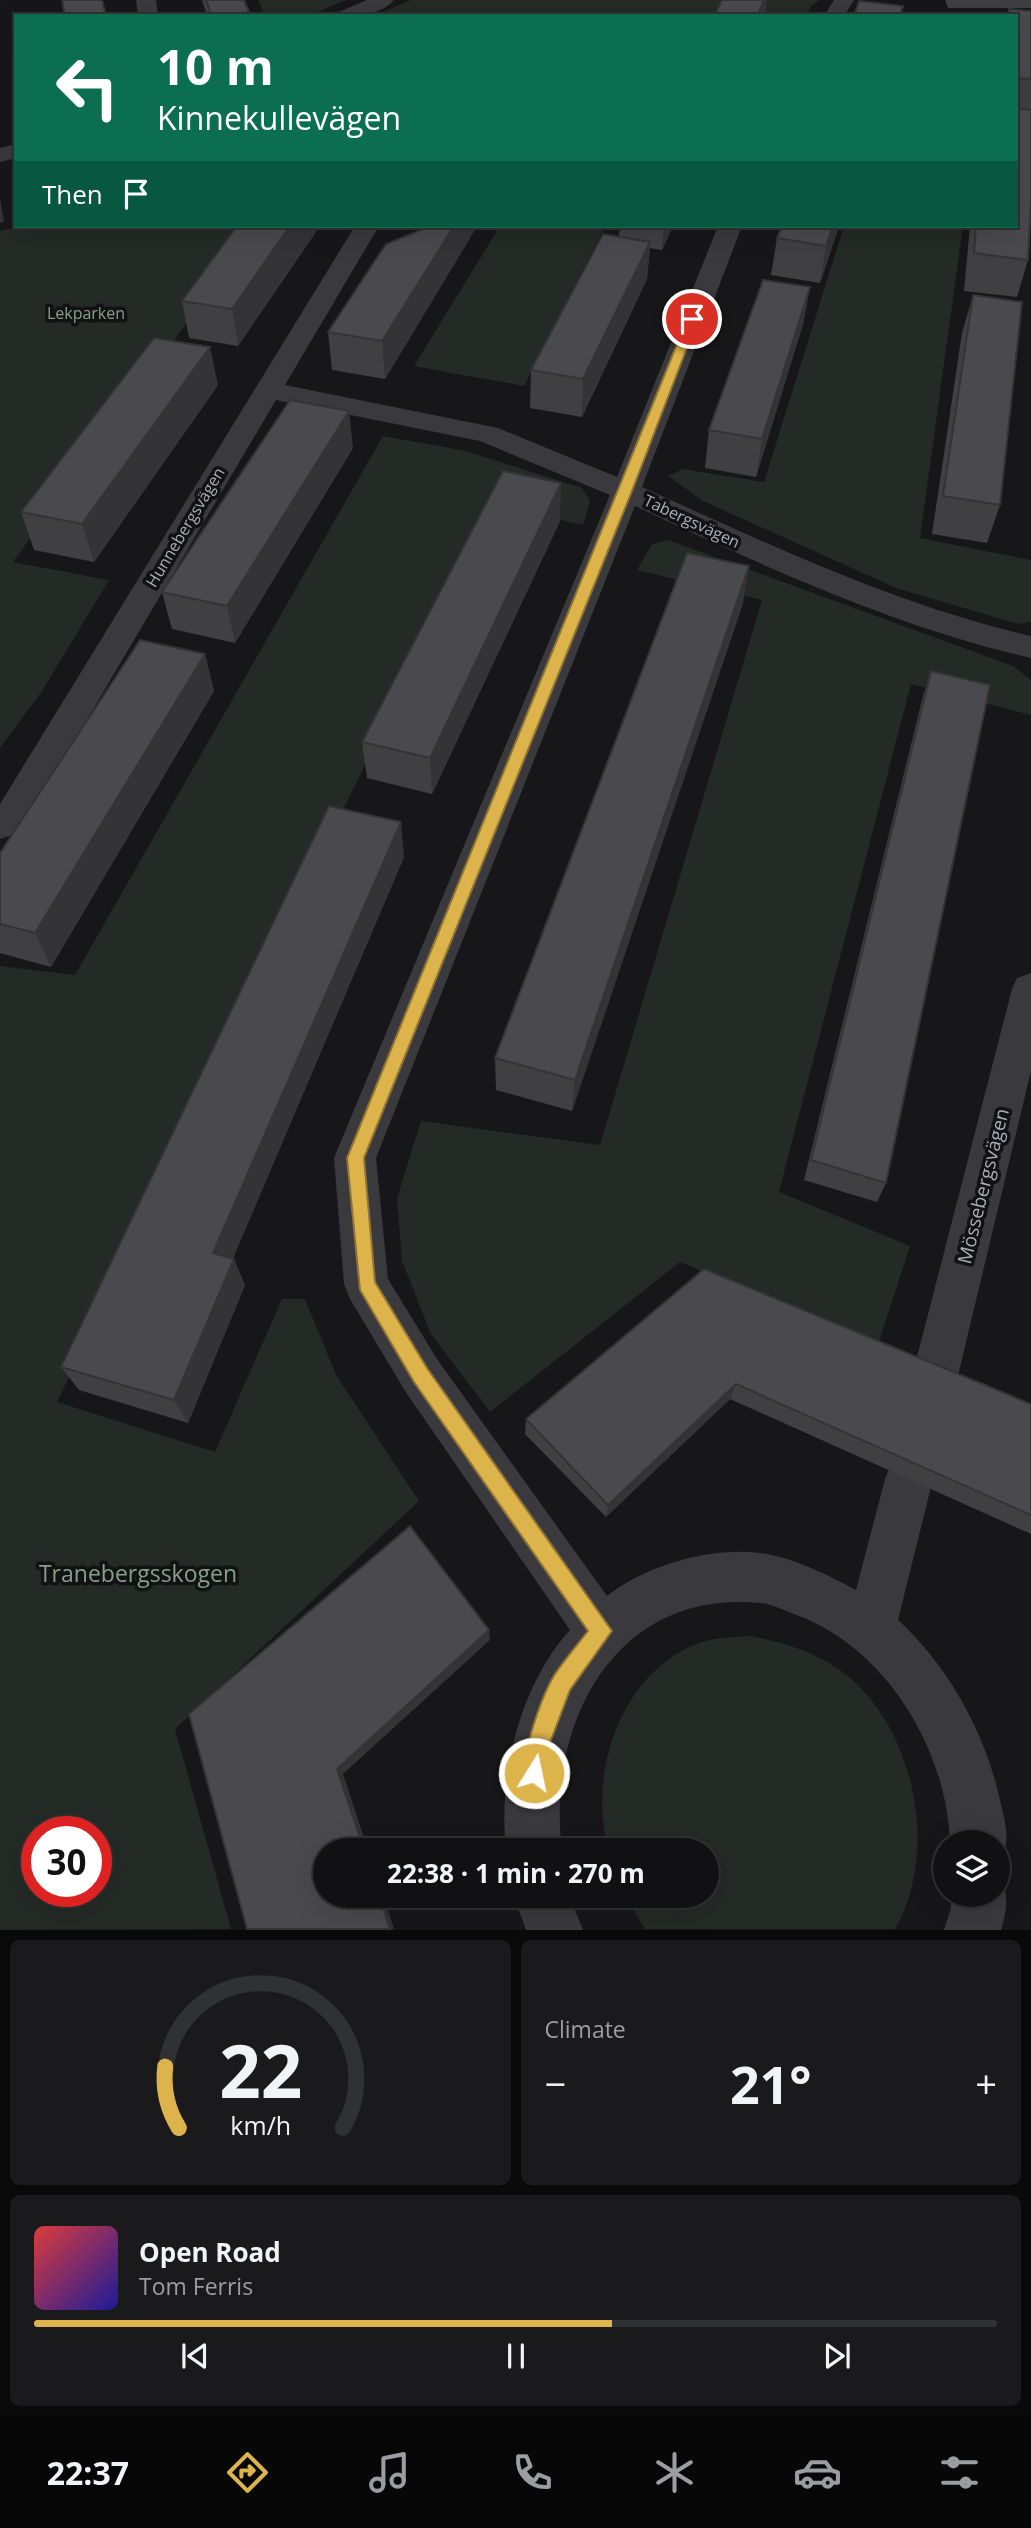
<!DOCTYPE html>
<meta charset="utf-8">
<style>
:root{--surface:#111113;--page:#1a1a1c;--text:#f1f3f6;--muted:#9c9da0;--line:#303133;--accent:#ddb34c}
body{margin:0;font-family:"Open Sans",sans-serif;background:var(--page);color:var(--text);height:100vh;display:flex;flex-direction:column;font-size:26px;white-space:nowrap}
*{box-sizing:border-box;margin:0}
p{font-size:23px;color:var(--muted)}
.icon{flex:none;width:38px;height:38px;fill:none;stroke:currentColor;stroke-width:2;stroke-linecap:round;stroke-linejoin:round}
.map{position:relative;height:1930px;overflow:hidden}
.sheet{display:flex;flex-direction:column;gap:10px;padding:10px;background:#09090a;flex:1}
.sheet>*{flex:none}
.banner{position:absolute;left:14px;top:14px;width:1004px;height:214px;border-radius:0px;box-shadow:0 7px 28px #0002,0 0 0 2px var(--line);background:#0b6e4f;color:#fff;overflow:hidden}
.tools{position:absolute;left:933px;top:1830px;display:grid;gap:14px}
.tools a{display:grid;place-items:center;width:77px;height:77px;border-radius:50%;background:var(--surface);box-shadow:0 7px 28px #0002,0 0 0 2px var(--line);font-size:35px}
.speed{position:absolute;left:21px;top:1816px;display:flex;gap:14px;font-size:35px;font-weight:700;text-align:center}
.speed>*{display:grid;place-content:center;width:91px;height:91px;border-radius:50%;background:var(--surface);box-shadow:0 7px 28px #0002,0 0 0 2px var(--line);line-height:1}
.speed .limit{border:10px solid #d22;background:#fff;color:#111}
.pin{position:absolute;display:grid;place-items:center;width:60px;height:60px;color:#fff;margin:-30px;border:4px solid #fff;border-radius:50%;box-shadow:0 2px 7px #0007}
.me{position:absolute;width:77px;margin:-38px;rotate:10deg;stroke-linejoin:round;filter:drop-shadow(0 0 5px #0008)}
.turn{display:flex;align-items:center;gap:24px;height:147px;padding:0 28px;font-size:32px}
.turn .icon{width:91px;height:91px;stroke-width:2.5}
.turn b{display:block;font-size:49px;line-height:60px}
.then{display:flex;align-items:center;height:66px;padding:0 28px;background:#0003;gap:14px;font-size:26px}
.big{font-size:52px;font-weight:700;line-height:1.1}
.sheet .widget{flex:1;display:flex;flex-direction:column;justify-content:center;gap:10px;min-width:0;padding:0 24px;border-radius:10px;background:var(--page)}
.sheet .dial{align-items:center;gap:0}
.dial svg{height:182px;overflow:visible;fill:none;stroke:var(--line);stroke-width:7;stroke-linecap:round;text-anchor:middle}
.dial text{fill:var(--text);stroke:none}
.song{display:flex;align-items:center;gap:21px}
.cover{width:84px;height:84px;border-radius:10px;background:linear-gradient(135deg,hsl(0 70% 55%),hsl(240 70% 35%))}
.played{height:7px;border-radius:4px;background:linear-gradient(90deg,var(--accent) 60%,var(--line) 60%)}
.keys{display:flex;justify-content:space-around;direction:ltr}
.heat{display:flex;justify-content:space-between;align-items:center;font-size:38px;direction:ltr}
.sheet .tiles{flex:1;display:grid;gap:10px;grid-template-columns:1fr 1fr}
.widget:last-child{grid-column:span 2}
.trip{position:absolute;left:313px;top:1838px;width:406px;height:70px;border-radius:35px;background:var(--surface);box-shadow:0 7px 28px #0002,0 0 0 2px var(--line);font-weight:700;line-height:70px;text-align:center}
.tab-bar{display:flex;height:112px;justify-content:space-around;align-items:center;background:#070708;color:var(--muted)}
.tab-bar .icon{width:49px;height:49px}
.tab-bar .selected{color:var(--accent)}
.tab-bar b{font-size:32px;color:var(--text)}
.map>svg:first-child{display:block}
.green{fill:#242a25;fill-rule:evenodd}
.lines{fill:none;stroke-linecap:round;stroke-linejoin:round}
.minor{fill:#39393e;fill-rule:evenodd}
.wall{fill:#404043}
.shaded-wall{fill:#343437}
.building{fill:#4a4a4e;stroke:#343437;stroke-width:2}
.route{fill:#ddb34c;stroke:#907431;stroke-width:2}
.labels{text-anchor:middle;stroke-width:7;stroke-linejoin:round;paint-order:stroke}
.far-park-label{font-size:16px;fill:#84a087;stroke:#121214}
.far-street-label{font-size:16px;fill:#abaeb7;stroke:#121214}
.street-label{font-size:19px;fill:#abaeb7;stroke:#121214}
.near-park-label{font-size:23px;fill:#84a087;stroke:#121214}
</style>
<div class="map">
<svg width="1031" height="1930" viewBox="0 0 1031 1930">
<rect width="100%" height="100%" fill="#171719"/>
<path class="green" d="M258 0H346L308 16H265Z
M411 0H820L810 7 808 16H374Z
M20 226H257L13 562 109 580 42 691 0 748V231Z
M500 226H605L524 386 414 366Z
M844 226H963L920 538 1031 560V622L1018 624 896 588 703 501 668 476 683 469 764 482Z
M383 436 466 451 582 488 590 501 583 525 491 504 57 1402 215 1452 282 1299H305L336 1375 419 1501 175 1729 231 1929 0 1930V966L75 975ZM37 1832H96V1892H37Z
M668 540 1013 666 1031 680V715L911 684 779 1192 910 1246 878 1345 680 1262 490 1412 431 1334 402 1261 397 1198 421 1121 600 1145 762 600 637 570 652 544Z
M752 1636C783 1643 810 1650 837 1668 914 1720 941 1851 895 1929H645L624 1895H707V1850H609C585 1772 625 1661 710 1640 723 1637 739 1637 752 1636Z"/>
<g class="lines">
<path class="minor" d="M136 0H156L158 16H138Z
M367 0H394C380 16 355 16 336 16L339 12Z
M834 0H854L844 16H824Z
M16 144V158L0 162V148Z
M355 226H379L285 385 498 428 617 477 718 226H742L642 487C768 544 896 605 1031 636V658C893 626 763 566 635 506L376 1158 388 1279 437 1359 607 1596C647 1565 710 1547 760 1553 792 1557 828 1575 856 1590L885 1479 892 1462 909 1455 926 1462 933 1479 898 1620C949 1667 985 1732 1000 1800 1003 1813 1008 1830 1006 1843 1005 1849 1000 1857 998 1863V1843H950C947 1749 886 1647 794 1614 783 1610 771 1604 759 1603 615 1589 546 1724 562 1850H506C498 1777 519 1686 570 1630L405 1391 350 1299 344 1284 334 1158 610 495 480 441 276 400 24 826 13 835 0 839V804Z
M1031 973V1071L956 1384 949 1400 933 1407 917 1400 910 1384 1012 989 1017 978Z
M998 1875C1010 1893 1007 1909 1001 1930H944L951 1908V1895H998Z
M513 1895H569L583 1930H526Z"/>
</g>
<path class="wall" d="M202 0H244L249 16H207Z
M945 0H1031V8H948Z
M1009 9 1031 11V201L1028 260 1017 297 964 291 970 226H1017V16H1007Z
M237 226H320L238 346 189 338 182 301Z
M431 226H477L385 379 332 370 328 332Z
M620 226H673L662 250 650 248 647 279 582 417 530 408 531 370 619 236Z
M839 226 820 283 771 275 777 238Z
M810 287 803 324 756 477 705 468 709 430Z
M973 295 1000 505 987 543 932 534 962 333Z
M218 385 94 562 34 550 21 512Z
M353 448 235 643 172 629 162 592Z
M560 521 432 794 367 778 362 742Z
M743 603 572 1111 496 1090 495 1058Z
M205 654 214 691 51 967 0 953V853Z
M931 671 886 1183 877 1202 804 1180 923 696Z
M404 857 233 1258 245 1285 188 1423 79 1390 61 1367Z
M704 1269 1031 1404V1534L730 1399 606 1517 525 1434 526 1419Z"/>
<path class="shaded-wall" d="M764 0H767L765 16H757Z
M249 12V16H216Z
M0 198 4 222 0 223Z
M290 226H320L238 346 232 309Z
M454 226H463V250L385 379 382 341Z
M463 226H477L463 250Z
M664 226H673L662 250Z
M833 226H839L820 283 826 246Z
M650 242 647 279 582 417 583 379Z
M810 287 803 324 756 477 762 439Z
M210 347 218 385 94 562 82 524Z
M349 411 353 448 235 643 227 606Z
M561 483 560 521 432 794 430 758Z
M749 566 743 603 572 1111 575 1080Z
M205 654 214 691 51 967 35 933Z
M401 822 404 857 224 1279 213 1253Z
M234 1259 245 1285 188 1423 174 1400Z
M736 1384 730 1399 606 1517 608 1505Z
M489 1630 490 1640 343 1774 368 1850H364L337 1769Z
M379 1895H383L394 1929H390Z"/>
<path class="building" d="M62 0H102L106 16H65Z
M206 0H244L249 12 212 16Z
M722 0H764L757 16H714Z
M859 1 903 6 900 16H854Z
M1009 9 1031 11V79L1017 78V16H1009Z
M1017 108 1031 110V201L1028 260 974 253 976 226H1017Z
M237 226H290L232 309 182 301Z
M431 226H454L382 341 328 332 386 244Z
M782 226H833L826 246 777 238Z
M603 234 650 242 583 379 531 370Z
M763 280 810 287 762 439 709 430Z
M973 295 1022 302 1000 505 943 496Z
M154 338 210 347 82 524 21 512Z
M290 400 349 411 227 606 162 592Z
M503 471 561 483 430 758 362 742Z
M687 553 749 566 575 1080 495 1058Z
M140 640 205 654 35 933 0 924V853Z
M931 671 990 685 886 1183 811 1160Z
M329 806 401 822 213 1253 234 1259 174 1400 61 1367Z
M704 1269 1031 1404V1515L736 1384 608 1505 526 1419Z
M410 1526 489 1630 337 1769 364 1850H326V1895H379L390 1929H247L189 1714Z"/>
<path class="route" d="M688 317 698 319 632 491 364 1158 375 1282 427 1368 612 1631 570 1690 548 1748 542 1781 534 1785 526 1781C518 1760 543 1693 555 1674 565 1659 577 1645 588 1631L414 1382 360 1290 347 1158Z"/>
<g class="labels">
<g class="far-park-label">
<text x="86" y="319">Lekparken</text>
</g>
<g class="far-street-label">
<text transform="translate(692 521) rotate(25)" y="6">Tabergsvägen</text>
<text transform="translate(185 527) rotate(-59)" y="6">Hunnebergsvägen</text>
</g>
<g class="street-label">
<text transform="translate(983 1186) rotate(-76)" y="7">Mössebergsvägen</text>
</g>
<g class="near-park-label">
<text x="138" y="1582">Tranebergsskogen</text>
</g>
</g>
</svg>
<div class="tools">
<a><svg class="icon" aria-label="layers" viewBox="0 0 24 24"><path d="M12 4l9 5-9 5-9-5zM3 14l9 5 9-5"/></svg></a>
</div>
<div class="speed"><div class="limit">30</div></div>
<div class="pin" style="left:692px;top:319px;background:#d93025"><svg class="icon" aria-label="arrive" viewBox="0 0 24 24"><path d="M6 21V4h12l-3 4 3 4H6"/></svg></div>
<svg class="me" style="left:534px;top:1773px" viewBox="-20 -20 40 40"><circle r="17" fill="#ddb34c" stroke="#fff" stroke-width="3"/><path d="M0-11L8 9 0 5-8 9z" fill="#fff"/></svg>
<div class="trip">22:38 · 1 min · 270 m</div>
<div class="banner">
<div class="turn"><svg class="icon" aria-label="left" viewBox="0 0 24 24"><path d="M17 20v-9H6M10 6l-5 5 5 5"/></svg><div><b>10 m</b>Kinnekullevägen</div></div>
<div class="then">Then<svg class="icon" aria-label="arrive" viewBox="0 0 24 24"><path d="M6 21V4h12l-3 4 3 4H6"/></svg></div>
</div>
</div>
<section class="sheet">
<div class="tiles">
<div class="widget dial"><svg viewBox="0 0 100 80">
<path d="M14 69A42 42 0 1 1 86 69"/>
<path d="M14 69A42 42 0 0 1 8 42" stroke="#ddb34c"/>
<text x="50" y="56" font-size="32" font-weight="700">22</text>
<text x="50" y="72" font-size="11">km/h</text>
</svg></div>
<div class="widget"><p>Climate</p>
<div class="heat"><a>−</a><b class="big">21°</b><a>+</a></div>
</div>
<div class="widget">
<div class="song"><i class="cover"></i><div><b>Open Road</b><p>Tom Ferris</p></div></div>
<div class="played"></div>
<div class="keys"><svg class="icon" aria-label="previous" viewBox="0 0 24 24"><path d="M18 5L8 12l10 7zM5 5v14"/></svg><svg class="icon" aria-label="pause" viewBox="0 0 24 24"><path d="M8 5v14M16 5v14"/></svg><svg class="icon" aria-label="next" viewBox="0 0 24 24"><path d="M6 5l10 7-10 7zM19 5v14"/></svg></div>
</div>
</div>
</section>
<nav class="tab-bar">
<b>22:37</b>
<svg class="icon selected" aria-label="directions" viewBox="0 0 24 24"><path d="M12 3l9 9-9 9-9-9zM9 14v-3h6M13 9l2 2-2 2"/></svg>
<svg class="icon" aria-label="music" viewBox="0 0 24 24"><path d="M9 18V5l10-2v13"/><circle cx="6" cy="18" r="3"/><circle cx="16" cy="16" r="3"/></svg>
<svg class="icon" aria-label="phone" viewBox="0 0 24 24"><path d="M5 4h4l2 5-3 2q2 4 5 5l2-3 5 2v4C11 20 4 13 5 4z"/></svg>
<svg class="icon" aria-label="climate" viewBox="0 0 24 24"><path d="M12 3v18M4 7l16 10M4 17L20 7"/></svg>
<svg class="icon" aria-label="car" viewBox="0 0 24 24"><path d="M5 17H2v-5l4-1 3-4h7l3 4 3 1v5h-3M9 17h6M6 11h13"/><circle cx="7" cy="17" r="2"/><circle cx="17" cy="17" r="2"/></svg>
<svg class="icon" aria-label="filters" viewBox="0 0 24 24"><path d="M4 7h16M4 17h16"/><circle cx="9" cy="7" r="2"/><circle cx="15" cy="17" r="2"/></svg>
</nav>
